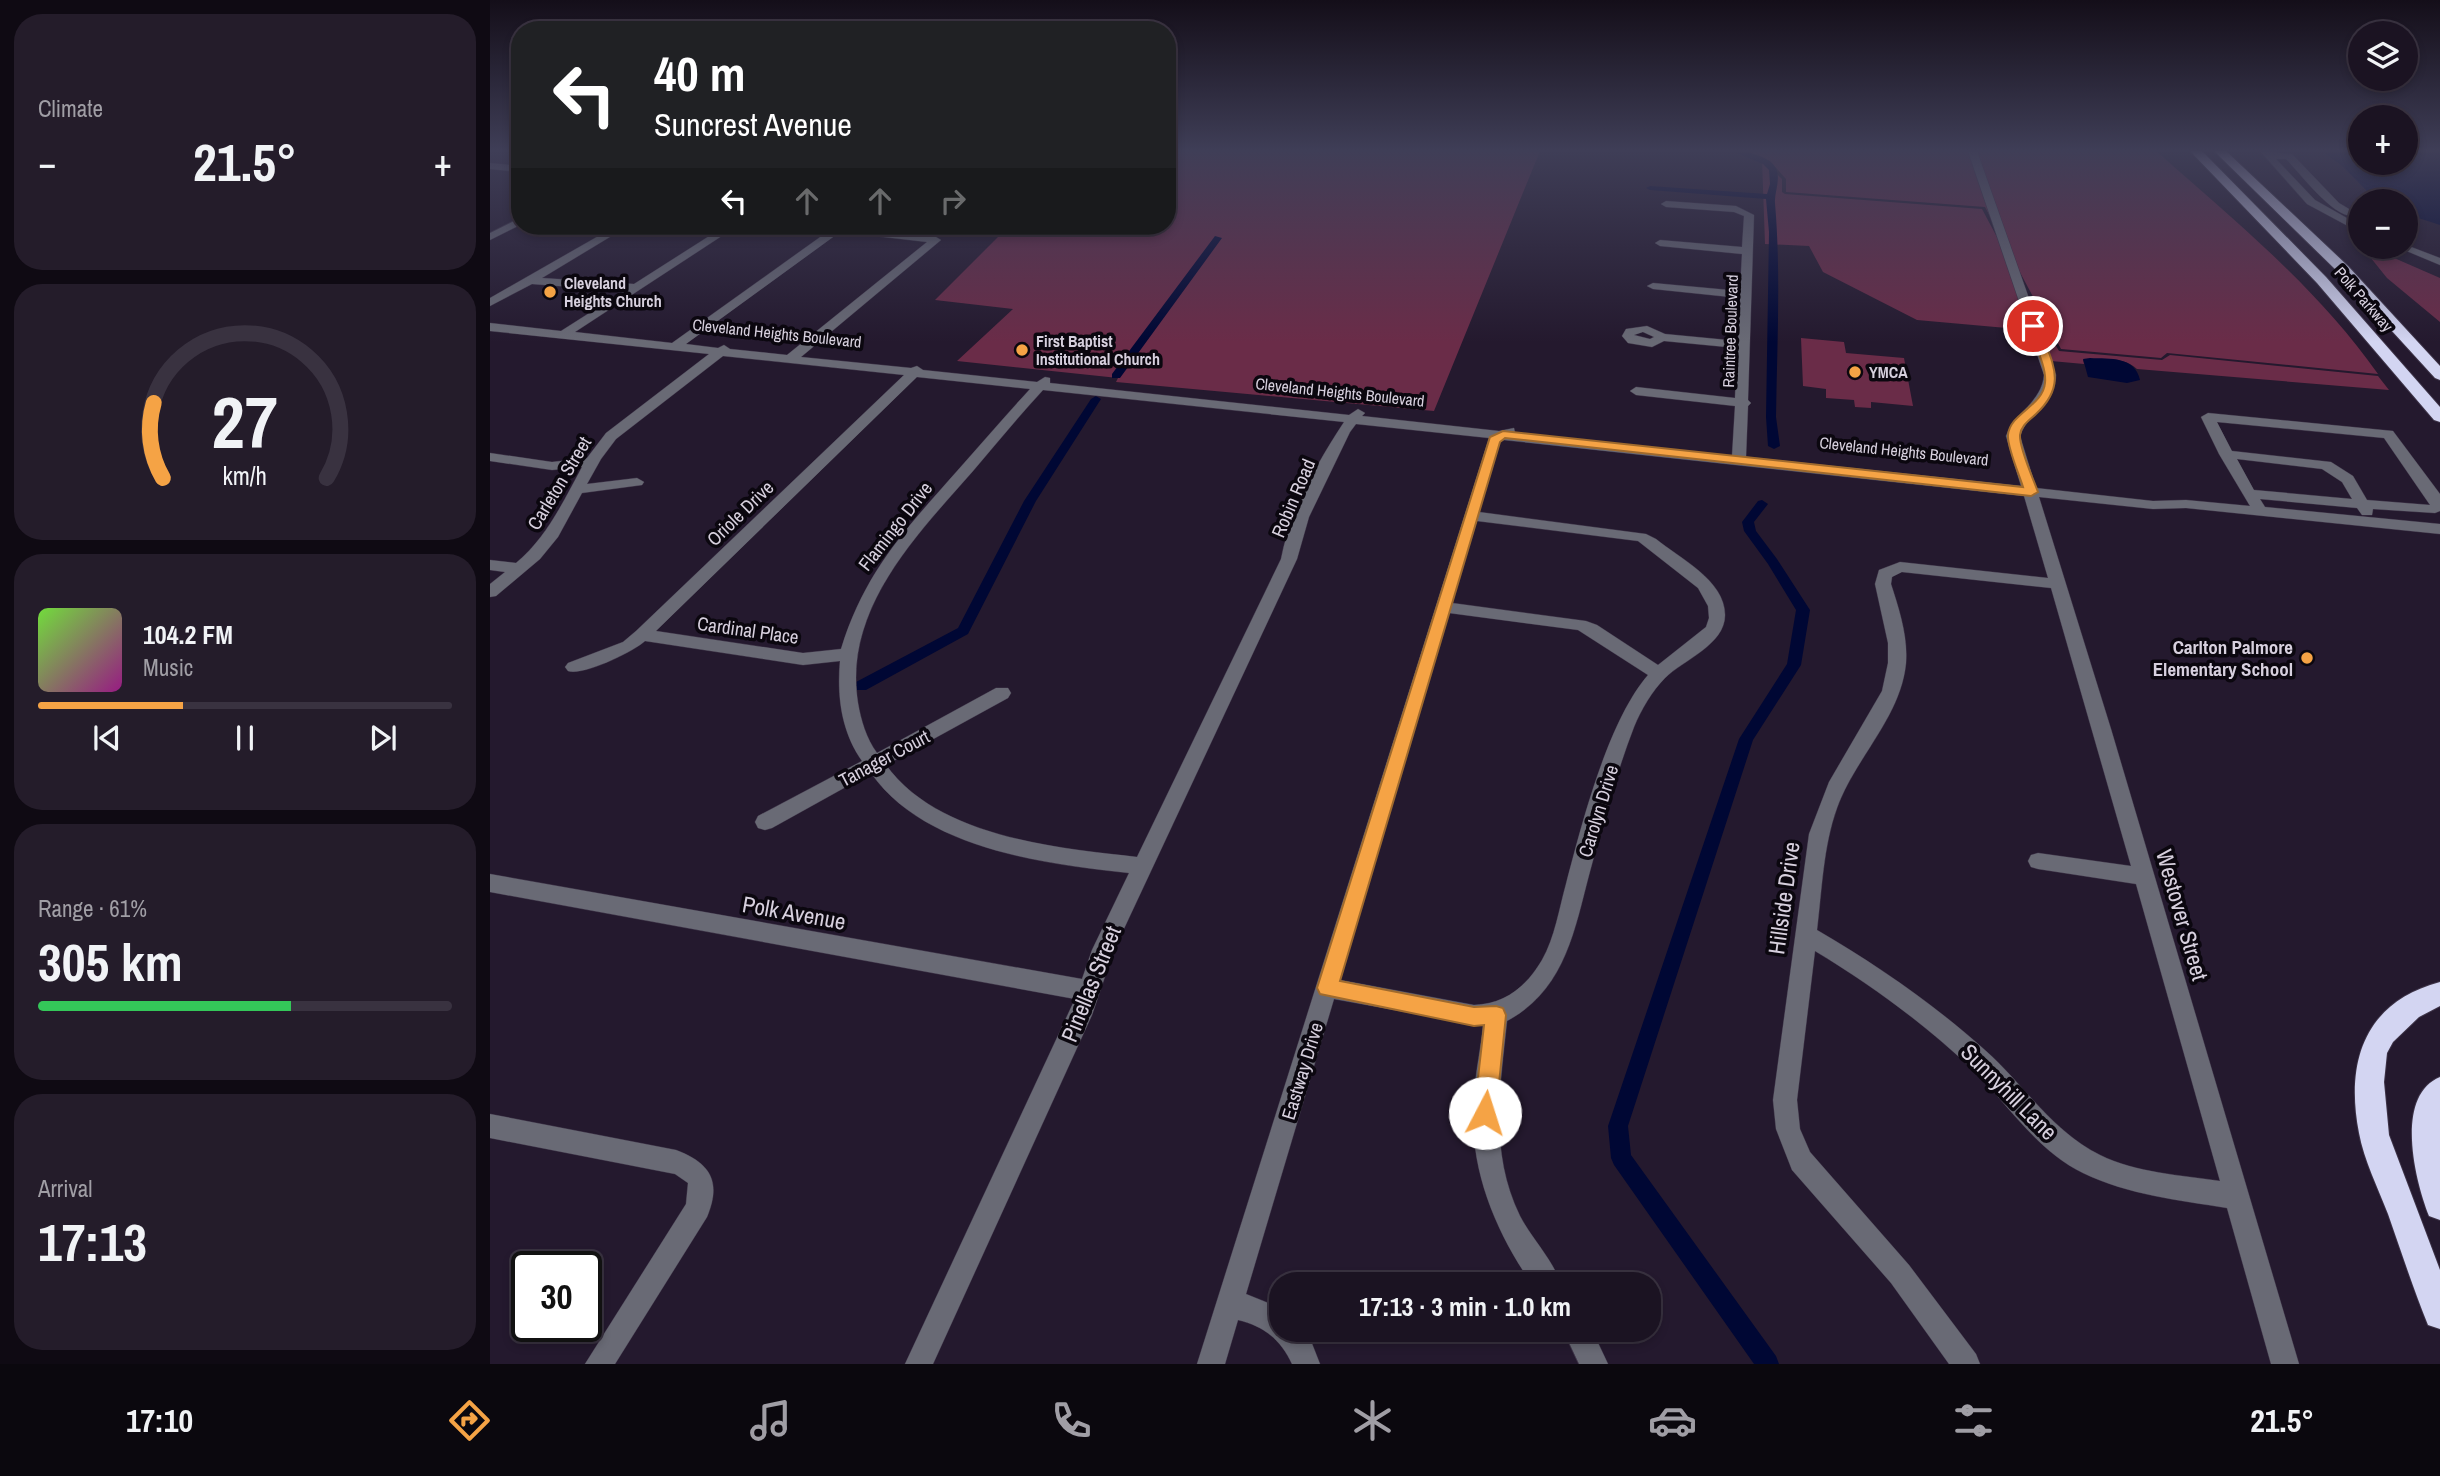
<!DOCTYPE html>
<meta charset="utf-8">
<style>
:root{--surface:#1b1322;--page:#241c2a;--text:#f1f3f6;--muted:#a09ea5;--line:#393240;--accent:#f5a345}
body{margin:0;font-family:"Archivo Narrow",sans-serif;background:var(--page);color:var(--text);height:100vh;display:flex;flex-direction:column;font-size:26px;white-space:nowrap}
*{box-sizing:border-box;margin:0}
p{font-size:23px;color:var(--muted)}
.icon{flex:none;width:38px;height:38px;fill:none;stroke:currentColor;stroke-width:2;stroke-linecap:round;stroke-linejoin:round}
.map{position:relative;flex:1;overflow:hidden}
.sheet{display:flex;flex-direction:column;gap:14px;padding:14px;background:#0f0a13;width:490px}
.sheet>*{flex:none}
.guide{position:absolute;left:21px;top:21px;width:665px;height:214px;border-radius:28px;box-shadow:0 4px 10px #0003,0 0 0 2px var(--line);background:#202124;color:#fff;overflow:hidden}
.controls{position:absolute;left:1858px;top:21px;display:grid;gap:14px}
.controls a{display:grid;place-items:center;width:70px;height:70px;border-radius:50%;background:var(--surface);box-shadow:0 4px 10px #0003,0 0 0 2px var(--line);font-size:35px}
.speed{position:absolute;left:21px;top:1251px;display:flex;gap:14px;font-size:35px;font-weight:700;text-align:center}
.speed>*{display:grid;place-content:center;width:91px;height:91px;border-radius:50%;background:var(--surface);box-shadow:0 4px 10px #0003,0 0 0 2px var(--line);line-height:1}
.speed .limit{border:4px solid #111;border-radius:10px;background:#fff;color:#111}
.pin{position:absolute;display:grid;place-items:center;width:60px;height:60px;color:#fff;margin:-30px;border:4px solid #fff;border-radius:50%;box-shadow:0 2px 7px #0007}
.me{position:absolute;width:77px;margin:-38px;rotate:5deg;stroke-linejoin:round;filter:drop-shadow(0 0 5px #0008)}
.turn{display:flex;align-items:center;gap:24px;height:147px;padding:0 28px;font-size:32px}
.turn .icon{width:91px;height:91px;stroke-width:2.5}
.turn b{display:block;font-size:49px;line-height:60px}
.lanes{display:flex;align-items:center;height:66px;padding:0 28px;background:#0003;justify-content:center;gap:35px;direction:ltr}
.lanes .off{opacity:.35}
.big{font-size:52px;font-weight:800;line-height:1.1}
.sheet .tile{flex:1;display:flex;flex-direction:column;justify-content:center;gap:10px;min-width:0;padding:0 24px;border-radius:28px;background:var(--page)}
.sheet .dial{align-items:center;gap:0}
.dial svg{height:182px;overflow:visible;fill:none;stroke:var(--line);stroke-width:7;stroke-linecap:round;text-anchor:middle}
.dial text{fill:var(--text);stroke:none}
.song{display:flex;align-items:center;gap:21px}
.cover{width:84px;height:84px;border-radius:10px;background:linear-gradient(135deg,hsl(100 70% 55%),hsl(310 70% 35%))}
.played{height:7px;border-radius:4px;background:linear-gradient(90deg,var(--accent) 35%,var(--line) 35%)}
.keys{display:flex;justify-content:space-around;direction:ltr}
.heat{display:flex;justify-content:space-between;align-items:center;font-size:38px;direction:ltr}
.charge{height:10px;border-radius:5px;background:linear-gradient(90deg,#34c759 61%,var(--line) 0)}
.trip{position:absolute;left:779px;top:1272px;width:392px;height:70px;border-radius:28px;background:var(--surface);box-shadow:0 4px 10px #0003,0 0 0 2px var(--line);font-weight:800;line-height:70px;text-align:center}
.tabs{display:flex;height:112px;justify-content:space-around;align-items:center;background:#0b080e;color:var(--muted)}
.tabs .icon{width:49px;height:49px}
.tabs .active{color:var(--accent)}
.tabs b{font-size:32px;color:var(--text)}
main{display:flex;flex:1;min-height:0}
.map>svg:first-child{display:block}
.green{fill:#6a2c48}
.water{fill:#000734}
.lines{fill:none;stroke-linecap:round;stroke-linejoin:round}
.canal{fill:#000734;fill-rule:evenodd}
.minor-casing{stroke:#3d3347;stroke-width:1}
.highway-casing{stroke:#3d3347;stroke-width:2}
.minor{fill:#696a75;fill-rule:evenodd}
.highway{fill:#d3d5f2;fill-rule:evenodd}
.route{fill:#f5a345;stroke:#9f6a2d;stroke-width:2}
.poi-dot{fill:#f5a345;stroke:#0b070f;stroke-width:2.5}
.labels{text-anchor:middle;stroke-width:7;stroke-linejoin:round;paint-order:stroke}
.far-poi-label{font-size:16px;font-weight:bold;fill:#d7d0de;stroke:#0b070f;text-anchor:start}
.far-street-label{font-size:16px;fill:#d7d0de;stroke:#0b070f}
.street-label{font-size:19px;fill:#d7d0de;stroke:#0b070f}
.poi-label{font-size:19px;font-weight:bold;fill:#d7d0de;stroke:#0b070f;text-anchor:end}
.near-street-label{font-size:23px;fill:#d7d0de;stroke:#0b070f}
</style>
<main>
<section class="sheet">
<div class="tile"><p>Climate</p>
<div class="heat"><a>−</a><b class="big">21.5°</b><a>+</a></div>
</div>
<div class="tile dial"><svg viewBox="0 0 100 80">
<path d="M14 69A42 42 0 1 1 86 69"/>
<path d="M14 69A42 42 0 0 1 10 36" stroke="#f5a345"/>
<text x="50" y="56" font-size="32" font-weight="700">27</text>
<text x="50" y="72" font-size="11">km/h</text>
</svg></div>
<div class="tile">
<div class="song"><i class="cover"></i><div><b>104.2 FM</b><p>Music</p></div></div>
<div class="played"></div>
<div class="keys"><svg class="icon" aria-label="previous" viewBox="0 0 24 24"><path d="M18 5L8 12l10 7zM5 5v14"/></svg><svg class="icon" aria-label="pause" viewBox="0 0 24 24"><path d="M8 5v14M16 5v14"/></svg><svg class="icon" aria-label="next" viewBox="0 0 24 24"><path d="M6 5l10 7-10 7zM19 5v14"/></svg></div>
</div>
<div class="tile"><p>Range · 61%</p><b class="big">305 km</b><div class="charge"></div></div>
<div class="tile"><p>Arrival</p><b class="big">17:13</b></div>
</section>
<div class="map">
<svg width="1950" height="1364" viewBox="0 0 1950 1364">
<rect width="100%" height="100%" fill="#24192e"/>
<path class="green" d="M677 151H1050L944 411 626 382 628 378 467 361 523 309 445 300 510 235 374 226H677Z
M1256 151H1666C1745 221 1827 287 1888 374L1677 353 1671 358 1571 349 1495 207 1296 192V179L1280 161Z
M1272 160 1292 179V192L1295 194 1492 209 1508 239 1539 330 1427 320 1333 272 1319 246 1275 244Z
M1872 247H1879L1950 278V322L1897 278Z
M1538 297 1569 351 1672 360 1680 355 1888 376 1899 390 1647 369C1633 356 1611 359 1593 360L1594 364 1561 361Z
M1311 338 1354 342 1356 353 1414 358 1423 406 1381 402V408L1365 407 1364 400 1336 398V389L1313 386Z"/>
<path class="water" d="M1831 151H1871V163H1916V151H1950V225L1916 214V201L1885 199 1850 164Z
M1600 358C1620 359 1645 356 1650 380L1637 383 1598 377 1593 359Z"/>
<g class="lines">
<path class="canal" d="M1242 151C1254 151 1278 155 1285 167 1292 178 1284 192 1285 203 1291 274 1287 346 1286 417L1290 446 1284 449 1278 446 1276 417 1279 232 1276 199 1160 190 1156 188 1160 186 1277 194 1280 184 1279 170 1273 164Z
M725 236 732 238 630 378H622V374Z
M606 396 611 399 546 501 478 634 376 690H366L364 686 366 682 468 628 534 501 601 399Z
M1272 500 1278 504 1264 522 1266 531 1287 559 1320 610 1311 665 1263 740 1138 1126 1141 1155 1286 1356 1289 1364H1264L1124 1165 1121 1158 1118 1126 1249 739 1297 664 1306 610 1278 564 1254 531 1252 522 1268 501Z"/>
<defs>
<path id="minor" d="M1478 151H1487L1566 375C1565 403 1538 412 1530 436L1546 488 1663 501 1696 500 1760 506 1729 454 1711 417 1718 413 1903 431 1950 494V511L1945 513 1883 509 1882 515H1872L1867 508 1770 499 1775 507 1950 524V534L1696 508 1663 509 1549 497 1621 729 1809 1364H1781L1737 1208C1688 1200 1639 1195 1593 1173 1547 1151 1518 1104 1482 1069 1435 1024 1380 984 1325 951L1307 1100 1310 1129 1320 1152 1419 1265 1486 1354 1490 1364H1459L1401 1283 1302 1170 1286 1129 1283 1100 1319 834 1339 782 1392 691 1398 663V643L1385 584 1389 570 1410 562 1558 578 1534 496 1014 440 1010 442 989 512 1156 534 1166 539C1189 558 1235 580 1235 615 1235 645 1193 660 1175 678 1162 691 1151 710 1144 727 1127 771 1114 819 1102 864 1085 925 1078 988 1017 1021 1010 1089 999 1152 1030 1216 1042 1239 1063 1260 1071 1284H1042C1007 1234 982 1175 983 1113 983 1084 990 1055 993 1026L844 999 756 1294 791 1308V1330H813L821 1341 830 1364H802C791 1340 774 1326 748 1320L735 1364H707L999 438 866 424 860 432 819 517 807 559 624 950 602 1015 443 1364H415L585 999 0 892V874L592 979 602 950 639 873C555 864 434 849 381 773L282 828 275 830 268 828 265 822 268 816 372 761C351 731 347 696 350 661L313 665 155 641C143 652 93 676 78 671L75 667 78 663 133 642 146 631 414 375 233 356 126 439 111 459 97 484 147 478 154 482 152 485 92 493 68 537 50 559 6 596 0 597V584L15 572 0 570V560L26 563C57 537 73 502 92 467L62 470 0 461V453L62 462 97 458 116 433 219 354 0 331V323L71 331 134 291 42 284 0 306V298L126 226H138L52 278 144 284 235 226H247L85 332 182 343 340 230 333 226 446 237 451 240 311 357 421 368 427 366 433 370 547 382 555 377 560 378V383L859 415 868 409 875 413 872 416 1009 431 1024 428 1025 433 1242 456 1245 406 1146 395 1140 391 1146 387 1245 398 1247 348 1174 341 1162 347 1138 343 1132 336 1136 329 1157 326 1175 334 1248 341 1250 298 1163 289 1157 286 1163 283 1250 291 1252 254 1170 246 1165 243 1170 240 1252 247 1254 216 1244 212 1176 207 1171 204 1176 201 1246 206 1264 215 1258 400 1261 403 1258 406 1256 457 1531 486 1516 436C1525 412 1552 402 1554 375ZM350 232 437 242 297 355 240 349 234 345 228 348 196 344ZM1153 332 1164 337 1160 339 1144 335ZM427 377 540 389C516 415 492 443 468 470 416 529 375 571 351 649L313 653 166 631ZM553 390 854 422C827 463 800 511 791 559L647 857C566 848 448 837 396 765L518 698 521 693 518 688H506L387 753C376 738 371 720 368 703 353 609 426 536 483 471 506 444 529 416 553 390ZM1727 422 1894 438 1940 505 1877 500 1863 476 1841 462 1742 451ZM1747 459 1832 469 1852 482 1862 499 1764 490ZM987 521 1148 541 1208 588 1218 606 1219 618 1216 627 1168 665 1107 625 1096 621 962 603ZM1412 572 1561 588 1641 866 1548 853 1541 855 1538 861 1541 867 1548 869 1646 884 1730 1181C1691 1175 1646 1173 1610 1155 1563 1132 1534 1085 1496 1051 1445 1005 1387 965 1327 930 1332 890 1333 847 1347 808 1365 758 1411 717 1416 663 1418 636 1409 609 1401 584L1402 577ZM959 613 1088 630 1158 675C1118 721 1092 823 1076 884 1069 909 1065 937 1052 960 1036 987 1015 1004 984 1005L850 980Z
M1770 151 1802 154 1849 203 1864 212V216C1843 218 1811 174 1796 159H1786L1825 200 1871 226V233L1817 204Z
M0 163 30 166V172L0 169Z
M30 218V225L0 240V233Z
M1916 245 1950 258V265L1907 247Z
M0 1114 186 1150C220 1163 232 1181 217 1217L125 1364H95L196 1204 198 1183 185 1174 0 1138Z
M1073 1330H1102L1118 1364H1089Z"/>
<path id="highway" d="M1700 151H1712L1836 277 1950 407V422L1944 420 1827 283Z
M1724 151H1736L1858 266 1950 366V380L1945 378 1848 272Z
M1950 982V1006L1929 1017 1903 1042 1897 1053 1894 1082 1899 1135 1950 1270V1329L1938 1325C1923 1288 1911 1251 1898 1214 1888 1188 1874 1160 1869 1133 1855 1061 1875 1002 1950 982Z
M1950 1077V1220L1939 1216C1925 1181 1904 1096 1950 1077Z"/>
</defs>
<use href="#minor" class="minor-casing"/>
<use href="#highway" class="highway-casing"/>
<use href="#minor" class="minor"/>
<use href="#highway" class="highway"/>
</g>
<linearGradient id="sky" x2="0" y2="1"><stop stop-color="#140e19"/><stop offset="0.44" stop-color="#3f3e57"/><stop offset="1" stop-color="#3f3e57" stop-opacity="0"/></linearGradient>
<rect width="1950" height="342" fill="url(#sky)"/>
<path class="route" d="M1543 323 1549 326C1561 362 1579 383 1546 414 1540 420 1531 425 1530 435 1529 448 1543 478 1548 492L1541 496 1015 438 1010 442 850 981 984 1007 1006 1006 1013 1008 1016 1015 1006 1113 1003 1121 995 1124 987 1121 984 1113 994 1025 984 1026 830 994 827 988 1000 437 1013 431 1533 487C1529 474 1517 447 1518 435 1520 413 1553 406 1555 383 1557 366 1543 342 1538 326Z"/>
<g class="poi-dot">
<circle cx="60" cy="292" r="7"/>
<circle cx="532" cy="350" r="7"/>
<circle cx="1365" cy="372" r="7"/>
<circle cx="1817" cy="658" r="7"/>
</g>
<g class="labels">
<g class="far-poi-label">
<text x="74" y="289">Cleveland<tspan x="74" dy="18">Heights Church</tspan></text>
<text x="546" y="347">First Baptist<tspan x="546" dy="18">Institutional Church</tspan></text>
<text x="1379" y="378">YMCA</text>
</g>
<g class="far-street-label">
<text transform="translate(1874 299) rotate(49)" y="6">Polk Parkway</text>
<text transform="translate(1240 331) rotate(-88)" y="6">Raintree Boulevard</text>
<text transform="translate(287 333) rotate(6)" y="6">Cleveland Heights Boulevard</text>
<text transform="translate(850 392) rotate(6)" y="6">Cleveland Heights Boulevard</text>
<text transform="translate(1414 451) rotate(6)" y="6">Cleveland Heights Boulevard</text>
</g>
<g class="street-label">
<text transform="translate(69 483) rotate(-59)" y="7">Carleton Street</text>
<text transform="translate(803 498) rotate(-67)" y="7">Robin Road</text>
<text transform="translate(250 513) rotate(-44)" y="7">Oriole Drive</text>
<text transform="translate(405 526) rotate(-52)" y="7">Flamingo Drive</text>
<text transform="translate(258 630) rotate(8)" y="7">Cardinal Place</text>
<text transform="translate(394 758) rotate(-28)" y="7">Tanager Court</text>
<text transform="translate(1108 811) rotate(-73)" y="7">Carolyn Drive</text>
<text transform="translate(812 1071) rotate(-73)" y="7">Eastway Drive</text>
</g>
<g class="poi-label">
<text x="1803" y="654">Carlton Palmore<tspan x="1803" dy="22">Elementary School</tspan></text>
</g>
<g class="near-street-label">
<text transform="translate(1294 898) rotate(-82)" y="8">Hillside Drive</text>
<text transform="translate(304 913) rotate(10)" y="8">Polk Avenue</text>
<text transform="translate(1692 915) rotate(74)" y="8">Westover Street</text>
<text transform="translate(601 984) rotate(-68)" y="8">Pinellas Street</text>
<text transform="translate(1519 1092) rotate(45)" y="8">Sunnyhill Lane</text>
</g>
</g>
</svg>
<div class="controls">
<a><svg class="icon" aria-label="layers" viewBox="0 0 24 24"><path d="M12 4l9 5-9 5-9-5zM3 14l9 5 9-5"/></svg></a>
<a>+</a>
<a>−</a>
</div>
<div class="speed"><div class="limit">30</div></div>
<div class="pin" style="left:1543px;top:326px;background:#d93025"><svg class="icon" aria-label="arrive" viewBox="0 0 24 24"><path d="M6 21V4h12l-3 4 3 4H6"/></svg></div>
<svg class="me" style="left:995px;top:1113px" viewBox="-20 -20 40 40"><circle r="19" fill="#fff"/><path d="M0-13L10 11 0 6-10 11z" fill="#f5a345"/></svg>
<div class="trip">17:13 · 3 min · 1.0 km</div>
<div class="guide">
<div class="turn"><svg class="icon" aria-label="left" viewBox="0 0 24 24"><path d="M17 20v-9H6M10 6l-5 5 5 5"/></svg><div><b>40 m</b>Suncrest Avenue</div></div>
<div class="lanes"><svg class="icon" aria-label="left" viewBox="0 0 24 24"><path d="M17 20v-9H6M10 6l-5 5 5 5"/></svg><svg class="icon off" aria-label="ahead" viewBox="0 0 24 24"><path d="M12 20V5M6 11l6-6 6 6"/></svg><svg class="icon off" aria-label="ahead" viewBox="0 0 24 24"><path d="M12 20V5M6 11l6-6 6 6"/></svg><svg class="icon off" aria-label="right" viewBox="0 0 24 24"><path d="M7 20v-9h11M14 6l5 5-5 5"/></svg></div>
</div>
</div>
</main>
<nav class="tabs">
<b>17:10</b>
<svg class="icon active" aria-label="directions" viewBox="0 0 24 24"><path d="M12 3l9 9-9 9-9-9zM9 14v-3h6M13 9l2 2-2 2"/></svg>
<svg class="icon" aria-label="music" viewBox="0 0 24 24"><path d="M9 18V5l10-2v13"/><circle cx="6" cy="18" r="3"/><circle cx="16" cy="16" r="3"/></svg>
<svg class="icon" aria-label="phone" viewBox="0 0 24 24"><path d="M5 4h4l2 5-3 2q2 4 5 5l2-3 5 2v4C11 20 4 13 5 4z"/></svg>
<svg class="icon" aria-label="climate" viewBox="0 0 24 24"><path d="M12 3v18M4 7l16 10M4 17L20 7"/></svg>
<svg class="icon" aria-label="car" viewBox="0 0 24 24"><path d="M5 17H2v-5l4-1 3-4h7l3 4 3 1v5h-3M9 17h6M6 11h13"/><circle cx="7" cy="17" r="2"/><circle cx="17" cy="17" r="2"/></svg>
<svg class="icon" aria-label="filters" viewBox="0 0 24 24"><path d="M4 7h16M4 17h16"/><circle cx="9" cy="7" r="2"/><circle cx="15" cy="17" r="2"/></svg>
<b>21.5°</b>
</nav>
